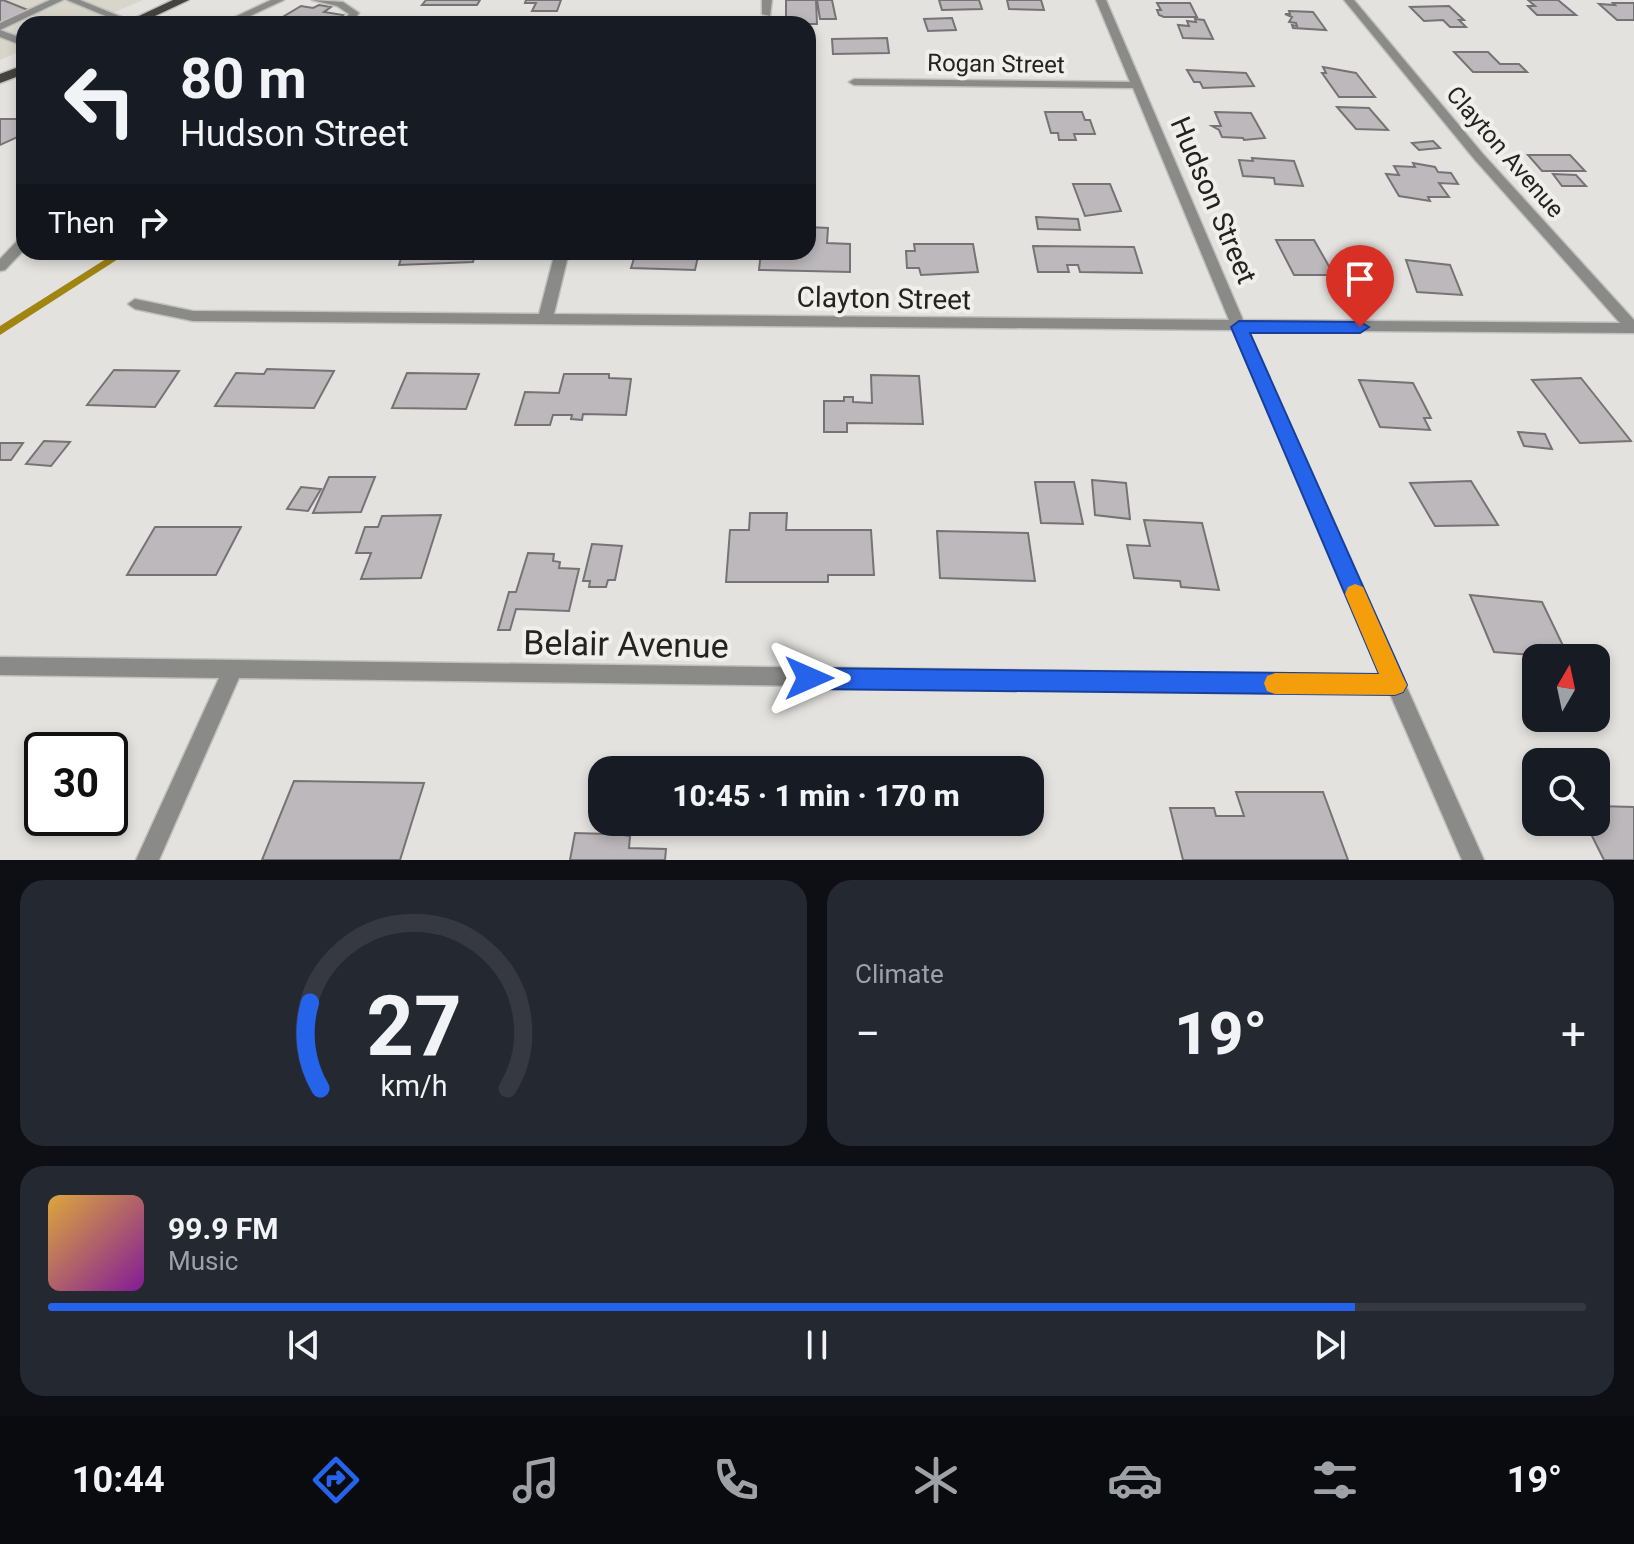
<!DOCTYPE html>
<meta charset="utf-8">
<style>
:root{--surface:#171b24;--page:#242831;--text:#f1f3f6;--muted:#9ea1a6;--line:#363941;--accent:#2563eb}
body{margin:0;font-family:Roboto,sans-serif;background:var(--page);color:var(--text);height:100vh;display:flex;flex-direction:column;font-size:30px;white-space:nowrap}
*{box-sizing:border-box;margin:0}
p{font-size:26px;color:var(--muted)}
.icon{flex:none;width:44px;height:44px;fill:none;stroke:currentColor;stroke-width:2;stroke-linecap:round;stroke-linejoin:round}
.map{position:relative;height:860px;overflow:hidden}
.drawer{display:flex;flex-direction:column;gap:20px;padding:20px;background:#0d0f14;flex:1}
.drawer>*{flex:none}
.hud{position:absolute;left:16px;top:16px;width:800px;height:244px;border-radius:24px;box-shadow:0 4px 12px #0003;background:#171b24;color:var(--text);overflow:hidden}
.needle{width:52px;rotate:9deg}
.buttons{position:absolute;left:1522px;top:644px;display:grid;gap:16px}
.buttons a{display:grid;place-items:center;width:88px;height:88px;border-radius:16px;background:var(--surface);box-shadow:0 4px 12px #0003;font-size:40px}
.speed{position:absolute;left:24px;top:732px;display:flex;gap:16px;font-size:40px;font-weight:700;text-align:center}
.speed>*{display:grid;place-content:center;width:104px;height:104px;border-radius:50%;background:var(--surface);box-shadow:0 4px 12px #0003;line-height:1}
.speed .limit{border:4px solid #111;border-radius:12px;background:#fff;color:#111}
.pin{position:absolute;display:grid;place-items:center;width:68px;height:68px;color:#fff;margin:-82px -34px;border-radius:50% 50% 50% 0;rotate:-45deg;box-shadow:0 0 8px #0007}
.pin .icon{rotate:45deg}
.me{position:absolute;width:88px;margin:-44px;rotate:90deg;stroke-linejoin:round;filter:drop-shadow(0 0 6px #0008)}
.turn{display:flex;align-items:center;gap:28px;height:168px;padding:0 32px;font-size:36px}
.turn .icon{width:104px;height:104px;stroke-width:2.5}
.turn b{display:block;font-size:56px;line-height:68px}
.then{display:flex;align-items:center;height:76px;padding:0 32px;background:#0003;gap:16px;font-size:30px}
.big{font-size:60px;font-weight:800;line-height:1.1}
.drawer .widget{flex:1;display:flex;flex-direction:column;justify-content:center;gap:12px;min-width:0;padding:0 28px;border-radius:24px;background:var(--page)}
.drawer .dial{align-items:center;gap:0}
.dial svg{height:208px;overflow:visible;fill:none;stroke:var(--line);stroke-width:7;stroke-linecap:round;text-anchor:middle}
.dial text{fill:var(--text);stroke:none}
.song{display:flex;align-items:center;gap:24px}
.cover{width:96px;height:96px;border-radius:12px;background:linear-gradient(135deg,hsl(40 70% 55%),hsl(290 70% 35%))}
.played{height:8px;border-radius:4px;background:linear-gradient(90deg,var(--accent) 85%,var(--line) 85%)}
.keys{display:flex;justify-content:space-around;direction:ltr}
.heat{display:flex;justify-content:space-between;align-items:center;font-size:44px;direction:ltr}
.drawer .tiles{flex:1;display:grid;gap:20px;grid-template-columns:1fr 1fr}
.widget:last-child{grid-column:span 2}
.trip{position:absolute;left:588px;top:756px;width:456px;height:80px;border-radius:24px;background:var(--surface);box-shadow:0 4px 12px #0003;font-weight:800;line-height:80px;text-align:center}
.menu{display:flex;height:128px;justify-content:space-around;align-items:center;background:#090b0e;color:var(--muted)}
.menu .icon{width:56px;height:56px}
.menu .current{color:var(--accent)}
.menu b{font-size:36px;color:var(--text)}
.map>svg:first-child{display:block}
.built{fill:#d8d5ca}
.lines{fill:none;stroke-linecap:round;stroke-linejoin:round}
.stream{fill:#a08511;fill-rule:evenodd}
.building{fill:#bcb8bb;stroke:#767376;stroke-width:2}
.service-casing{stroke:#c0c0bc;stroke-width:3}
.minor-casing{stroke:#c0c0bc;stroke-width:3}
.primary-casing{stroke:#c0c0bc;stroke-width:3}
.service{fill:#8a8a88;fill-rule:evenodd}
.minor{fill:#8a8a88;fill-rule:evenodd}
.primary{fill:#444340;fill-rule:evenodd}
.route{fill:#2563eb;stroke:#184099;stroke-width:2}
.slow{fill:#f59e0b}
.labels{text-anchor:middle;stroke-width:8;stroke-linejoin:round;paint-order:stroke}
.far-street-label{font-size:24px;fill:#232321;stroke:#f1efeb}
.street-label{font-size:28px;fill:#232321;stroke:#f1efeb}
.near-street-label{font-size:34px;fill:#232321;stroke:#f1efeb}
</style>
<div class="map">
<svg width="1634" height="860" viewBox="0 0 1634 860">
<rect width="100%" height="100%" fill="#e3e2de"/>
<path class="built" d="M0 0H143L86 24H24V50L0 60Z"/>
<g class="lines">
<path class="stream" d="M117 252H129L0 335V326Z"/>
</g>
<path class="building" d="M3 0 33 12 0 25V1Z
M426 0H480L477 5H422Z
M526 0H561L557 11H532L536 3H525Z
M786 0H816L817 24H786Z
M817 0H832L836 19H820Z
M939 0H979L982 9 942 10Z
M1007 0H1041L1044 10 1009 9Z
M1528 0H1558L1576 15H1537L1528 6H1535Z
M1157 3H1190L1197 17H1164L1159 15 1157 10H1161Z
M1613 3H1634V20H1617L1599 4 1615 5Z
M319 5 331 7 324 12 343 15 329 24H271L301 6 313 8Z
M1449 6 1464 20H1459L1466 27H1450L1443 20 1424 21 1410 7Z
M1289 11 1313 12 1326 30 1293 28 1292 25 1297 26 1296 23 1289 22 1292 17 1285 14H1290Z
M952 18 956 30 928 31 924 19Z
M1195 19 1204 20 1213 39 1183 38 1178 25 1189 26 1187 21 1196 22Z
M887 38 889 53 833 54 832 39Z
M1454 52H1488L1500 64H1519L1527 72H1473Z
M1323 67 1356 73 1375 97H1339L1322 73H1326Z
M1187 70 1246 73 1254 86 1203 88 1200 82H1194Z
M1337 107 1369 108 1388 130 1356 129Z
M1045 112H1082L1085 120H1090L1095 134H1074L1076 140H1059L1058 133H1051Z
M1215 112 1251 113 1265 138 1244 140 1243 138 1222 137 1219 130 1212 126H1221Z
M0 119H24V134L0 145Z
M1433 141 1440 148 1419 150 1412 143Z
M1528 155H1570L1585 171H1542Z
M1252 158 1294 161 1303 186 1275 184 1274 178 1243 176 1239 160 1253 161Z
M1413 163 1435 167 1438 172 1451 173 1458 184 1439 183 1449 197H1428L1430 201 1399 196 1386 174 1399 175 1394 166 1415 167Z
M1553 174 1576 175 1586 186H1562Z
M1073 184H1110L1121 211 1085 216Z
M1036 217 1078 219 1080 230 1038 229Z
M808 227 828 228 827 243 850 244V272L759 270 761 252H808Z
M1276 240H1314L1334 275H1294Z
M914 244H973L978 272 921 275 919 268H907L906 251H915Z
M1033 246 1134 247 1142 273 1080 272 1078 265H1067L1069 272H1038Z
M403 252H476L473 262 399 265Z
M636 252H699L695 270 631 268Z
M1406 260 1450 265 1462 295 1417 292Z
M267 369 334 371 314 408 215 406 236 373 264 374Z
M114 370 179 371 155 407 87 405Z
M407 373 479 374 466 409 392 408Z
M564 374H609V378L631 379 626 415 583 414 582 420 571 419 572 415H553L550 425H515L525 392 559 393Z
M871 375 919 376 923 424 847 423V432H824V401H844V397H853V402L872 403Z
M1581 378 1631 441 1580 443 1532 380Z
M1359 380 1413 383 1431 418H1424L1430 430 1380 427Z
M1518 432 1545 434 1552 449 1524 446Z
M44 441 70 442 51 466 26 464Z
M0 443H23L11 460H0Z
M329 477H375L361 512 313 513Z
M1092 480 1126 483 1130 519 1095 515Z
M1471 481 1498 525 1435 526 1410 483Z
M1035 482H1074L1083 524 1041 523Z
M301 487 321 489 308 511 287 509Z
M750 513H787L786 530H871L874 575H828V582H726L730 530H749Z
M441 515 421 578 361 579 371 553H356L365 527H378L382 516Z
M1144 520 1202 523 1219 590 1181 587 1180 581 1134 578 1127 545 1150 546Z
M155 527H241L216 575H127Z
M937 531 1028 533 1035 581 940 578Z
M592 544 622 546 615 580H608L606 587H589L590 581H583Z
M528 553 554 554 553 561 560 562 559 568 579 569 569 611 516 609 510 630H498L509 592H516Z
M1470 595 1542 602 1569 658 1494 652Z
M294 781 424 783 400 860H262Z
M1236 792H1323L1348 860H1183L1170 808H1214L1216 816H1244Z
M1596 806 1634 807V860H1604L1585 822H1596Z
M610 825H624L622 835 630 836 629 848 666 849 665 860H570L575 833 609 834Z"/>
<g class="lines">
<defs>
<path id="service" d="M50 0H63L0 30V23Z
M67 0H80L136 23 125 24Z
M271 0H284L233 24H220Z
M312 0 343 2 359 13 351 24H341L349 14 337 6Z
M762 0H772L770 16 762 14Z
M0 30 24 39V46L0 37Z
M24 238V250L5 270 0 271V259L19 239Z"/>
<path id="minor" d="M1096 0H1106L1243 320 1620 323 1475 160 1344 0H1354L1483 154 1634 320V333L1247 330 1484 860H1462L1390 694 239 678 159 860H136L219 678 0 675V657L1382 675 1233 330 193 321 135 309 128 304 135 299 193 311 539 314 555 252H569L554 314 1229 320 1133 88 854 85 849 82 854 79 1130 82Z"/>
<path id="primary" d="M173 0H189L138 24H122Z
M24 65V74L0 83V74Z"/>
</defs>
<use href="#service" class="service-casing"/>
<use href="#minor" class="minor-casing"/>
<use href="#primary" class="primary-casing"/>
<use href="#service" class="service"/>
<use href="#minor" class="minor"/>
<use href="#primary" class="primary"/>
</g>
<path class="route" d="M1239 321 1360 322 1369 327 1360 333H1250L1407 685 1403 692 1395 695 809 689 801 686 798 678 801 671 809 668 1379 674 1231 327Z"/>
<path class="slow" d="M1355 584 1363 587 1403 677 1407 685 1403 692 1395 695 1275 694 1267 691 1264 683 1267 676 1275 673 1379 674 1345 594 1348 587Z"/>
<g class="labels">
<g class="far-street-label">
<text transform="translate(996 64) rotate(1)" y="8">Rogan Street</text>
<text transform="translate(1505 152) rotate(49)" y="8">Clayton Avenue</text>
</g>
<g class="street-label">
<text transform="translate(1214 200) rotate(67)" y="10">Hudson Street</text>
<text transform="translate(884 298) rotate(1)" y="10">Clayton Street</text>
</g>
<g class="near-street-label">
<text transform="translate(626 644) rotate(1)" y="12">Belair Avenue</text>
</g>
</g>
</svg>
<div class="buttons">
<a><svg class="needle" viewBox="-14 -14 28 28"><path d="M0-13l5 13h-10z" fill="#e53935"/><path d="M0 13l5-13h-10z" fill="#9ea1a6"/></svg></a>
<a><svg class="icon" aria-label="search" viewBox="0 0 24 24"><circle cx="10" cy="10" r="6"/><path d="M15 15l6 6"/></svg></a>
</div>
<div class="speed"><div class="limit">30</div></div>
<div class="pin" style="left:1360px;top:327px;background:#d93025"><svg class="icon" aria-label="arrive" viewBox="0 0 24 24"><path d="M6 21V4h12l-3 4 3 4H6"/></svg></div>
<svg class="me" style="left:809px;top:678px" viewBox="-20 -20 40 40"><path d="M0-17L14 15 0 8-14 15z" fill="#2563eb" stroke="#fff" stroke-width="4"/></svg>
<div class="trip">10:45 · 1 min · 170 m</div>
<div class="hud">
<div class="turn"><svg class="icon" aria-label="left" viewBox="0 0 24 24"><path d="M17 20v-9H6M10 6l-5 5 5 5"/></svg><div><b>80 m</b>Hudson Street</div></div>
<div class="then">Then<svg class="icon" aria-label="right" viewBox="0 0 24 24"><path d="M7 20v-9h11M14 6l5 5-5 5"/></svg></div>
</div>
</div>
<section class="drawer">
<div class="tiles">
<div class="widget dial"><svg viewBox="0 0 100 80">
<path d="M14 69A42 42 0 1 1 86 69"/>
<path d="M14 69A42 42 0 0 1 10 36" stroke="#2563eb"/>
<text x="50" y="56" font-size="32" font-weight="700">27</text>
<text x="50" y="72" font-size="11">km/h</text>
</svg></div>
<div class="widget"><p>Climate</p>
<div class="heat"><a>−</a><b class="big">19°</b><a>+</a></div>
</div>
<div class="widget">
<div class="song"><i class="cover"></i><div><b>99.9 FM</b><p>Music</p></div></div>
<div class="played"></div>
<div class="keys"><svg class="icon" aria-label="previous" viewBox="0 0 24 24"><path d="M18 5L8 12l10 7zM5 5v14"/></svg><svg class="icon" aria-label="pause" viewBox="0 0 24 24"><path d="M8 5v14M16 5v14"/></svg><svg class="icon" aria-label="next" viewBox="0 0 24 24"><path d="M6 5l10 7-10 7zM19 5v14"/></svg></div>
</div>
</div>
</section>
<nav class="menu">
<b>10:44</b>
<svg class="icon current" aria-label="directions" viewBox="0 0 24 24"><path d="M12 3l9 9-9 9-9-9zM9 14v-3h6M13 9l2 2-2 2"/></svg>
<svg class="icon" aria-label="music" viewBox="0 0 24 24"><path d="M9 18V5l10-2v13"/><circle cx="6" cy="18" r="3"/><circle cx="16" cy="16" r="3"/></svg>
<svg class="icon" aria-label="phone" viewBox="0 0 24 24"><path d="M5 4h4l2 5-3 2q2 4 5 5l2-3 5 2v4C11 20 4 13 5 4z"/></svg>
<svg class="icon" aria-label="climate" viewBox="0 0 24 24"><path d="M12 3v18M4 7l16 10M4 17L20 7"/></svg>
<svg class="icon" aria-label="car" viewBox="0 0 24 24"><path d="M5 17H2v-5l4-1 3-4h7l3 4 3 1v5h-3M9 17h6M6 11h13"/><circle cx="7" cy="17" r="2"/><circle cx="17" cy="17" r="2"/></svg>
<svg class="icon" aria-label="filters" viewBox="0 0 24 24"><path d="M4 7h16M4 17h16"/><circle cx="9" cy="7" r="2"/><circle cx="15" cy="17" r="2"/></svg>
<b>19°</b>
</nav>
